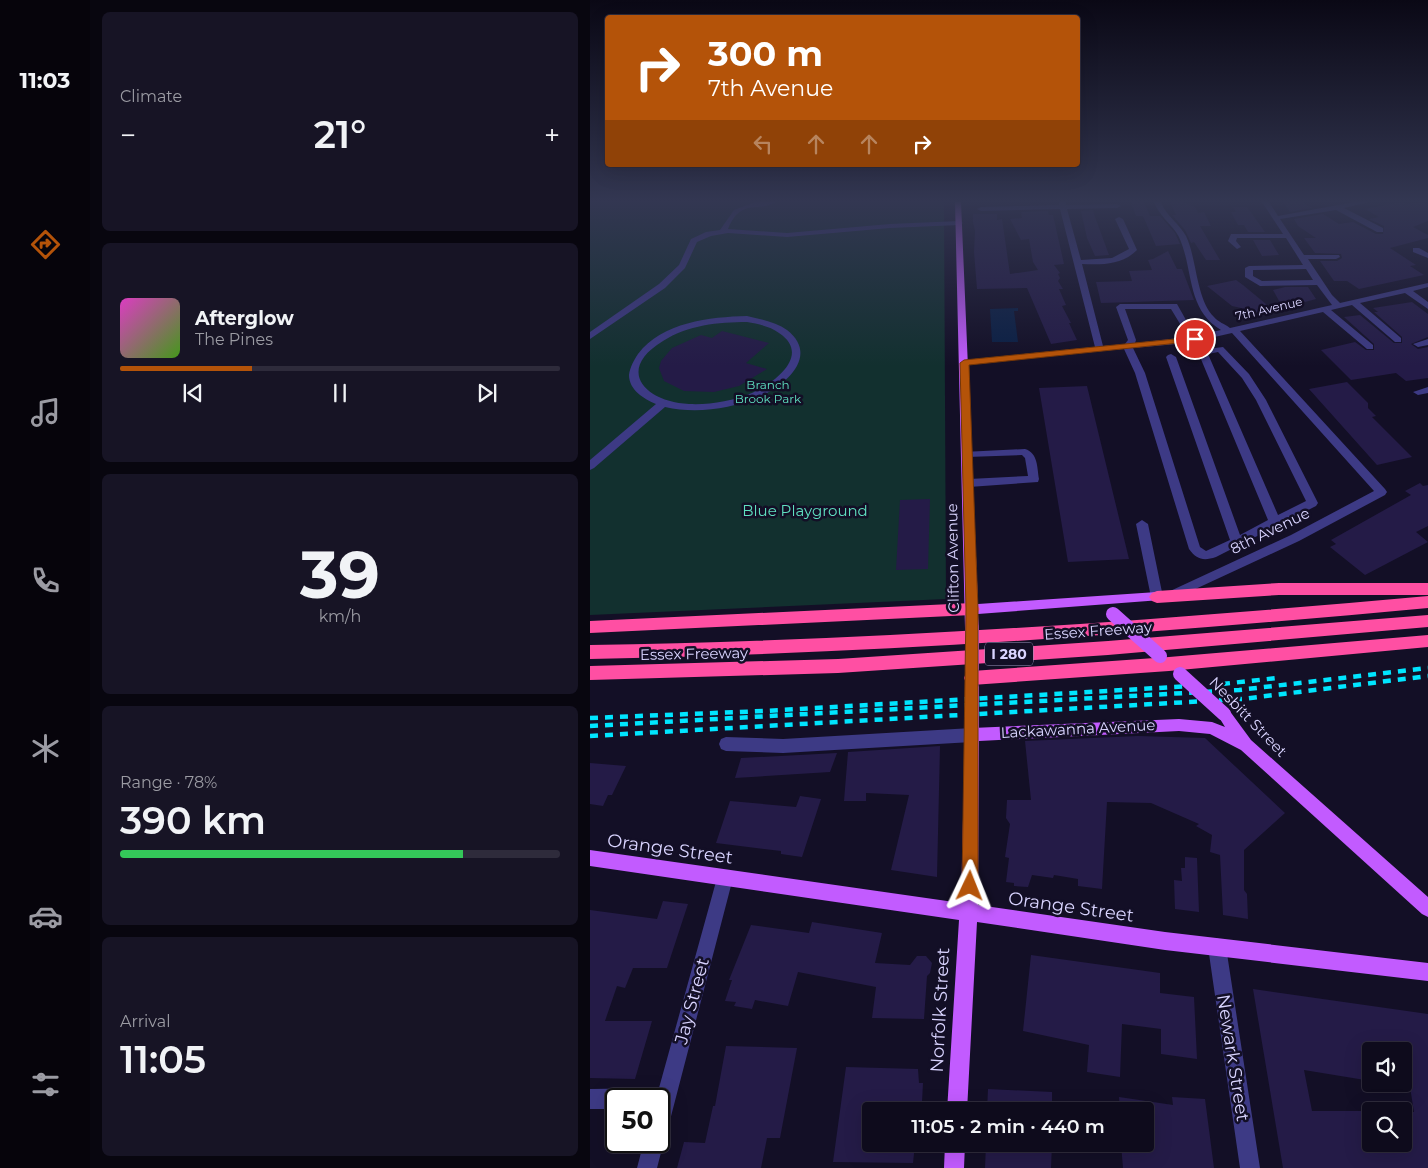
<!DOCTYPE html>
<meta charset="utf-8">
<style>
:root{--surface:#0e0b1c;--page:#171425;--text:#f1f3f6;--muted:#9b9ba3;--line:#2e2b3b;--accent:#b45309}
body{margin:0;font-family:Montserrat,sans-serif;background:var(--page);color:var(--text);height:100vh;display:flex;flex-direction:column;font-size:19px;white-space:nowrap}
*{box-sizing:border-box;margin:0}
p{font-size:16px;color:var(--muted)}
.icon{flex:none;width:28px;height:28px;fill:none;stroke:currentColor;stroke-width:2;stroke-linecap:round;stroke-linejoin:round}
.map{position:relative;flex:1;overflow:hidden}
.side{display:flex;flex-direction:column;gap:12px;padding:12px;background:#08060f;width:500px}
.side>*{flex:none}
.guide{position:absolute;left:15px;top:15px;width:475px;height:152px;border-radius:5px;box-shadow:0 5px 20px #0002,0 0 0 1px var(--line);background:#b45309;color:#fff;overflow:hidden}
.tools{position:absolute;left:772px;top:1042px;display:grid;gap:10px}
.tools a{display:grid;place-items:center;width:50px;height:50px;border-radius:5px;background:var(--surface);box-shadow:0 5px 20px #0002,0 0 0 1px var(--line);font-size:25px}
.speed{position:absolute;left:15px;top:1088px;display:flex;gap:10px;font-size:25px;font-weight:700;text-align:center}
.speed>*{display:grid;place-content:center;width:65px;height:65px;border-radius:50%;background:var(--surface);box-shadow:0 5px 20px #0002,0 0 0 1px var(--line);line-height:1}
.speed .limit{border:2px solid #111;border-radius:8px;background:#fff;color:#111}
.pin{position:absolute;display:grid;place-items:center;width:42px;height:42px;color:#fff;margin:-21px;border:2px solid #fff;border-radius:50%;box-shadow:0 1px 5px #0007}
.me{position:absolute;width:55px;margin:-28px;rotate:2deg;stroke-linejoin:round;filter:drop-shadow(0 0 4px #0008)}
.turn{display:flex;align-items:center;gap:18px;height:105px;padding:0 20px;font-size:22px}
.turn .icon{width:65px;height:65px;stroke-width:2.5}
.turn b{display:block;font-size:35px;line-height:42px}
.lanes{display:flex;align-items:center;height:48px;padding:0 20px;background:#0003;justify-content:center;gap:25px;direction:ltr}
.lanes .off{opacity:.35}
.big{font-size:38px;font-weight:600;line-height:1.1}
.side .card{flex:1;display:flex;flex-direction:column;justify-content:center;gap:8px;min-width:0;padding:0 18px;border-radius:8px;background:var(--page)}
.side .dial{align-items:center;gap:0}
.dial b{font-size:65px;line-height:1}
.song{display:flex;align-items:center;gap:15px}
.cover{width:60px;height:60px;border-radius:8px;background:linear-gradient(135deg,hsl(310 70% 55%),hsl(100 70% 35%))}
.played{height:5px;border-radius:2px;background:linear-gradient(90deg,var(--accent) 30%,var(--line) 30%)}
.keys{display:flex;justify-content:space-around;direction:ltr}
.heat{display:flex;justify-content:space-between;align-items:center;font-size:28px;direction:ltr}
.charge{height:8px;border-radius:4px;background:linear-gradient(90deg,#34c759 78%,var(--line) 0)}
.trip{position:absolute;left:272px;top:1102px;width:292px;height:50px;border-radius:5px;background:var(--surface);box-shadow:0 5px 20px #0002,0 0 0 1px var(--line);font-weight:600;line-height:50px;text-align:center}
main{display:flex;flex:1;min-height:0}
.tab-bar{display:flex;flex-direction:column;width:90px;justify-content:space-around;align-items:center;background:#06040b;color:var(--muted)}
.tab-bar .icon{width:35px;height:35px}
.tab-bar .on{color:var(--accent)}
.tab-bar b{font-size:22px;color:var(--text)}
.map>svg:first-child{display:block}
.green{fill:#12302f}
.water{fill:#0a1f44}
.building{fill:#241b47;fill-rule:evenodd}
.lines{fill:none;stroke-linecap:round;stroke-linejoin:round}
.minor{fill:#3d3a85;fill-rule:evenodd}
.major{fill:#c25bff;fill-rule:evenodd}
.highway{fill:#ff4fa3;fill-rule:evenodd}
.rail{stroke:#00e5ff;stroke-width:4.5;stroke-dasharray:8 7;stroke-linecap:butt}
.major-bridge{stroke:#c25bff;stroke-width:14}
.route{fill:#b45309;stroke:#753606}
.labels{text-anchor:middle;stroke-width:5;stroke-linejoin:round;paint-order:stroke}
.far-street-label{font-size:12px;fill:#d9d4ff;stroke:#130f26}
.far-park-label{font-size:12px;fill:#5fe0c0;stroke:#130f26}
.shield{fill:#130f26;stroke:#9e99be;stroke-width:1}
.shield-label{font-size:14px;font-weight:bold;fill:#d9d4ff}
.park-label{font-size:15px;fill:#5fe0c0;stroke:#130f26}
.street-label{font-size:15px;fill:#d9d4ff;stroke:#130f26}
.near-street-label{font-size:18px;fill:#d9d4ff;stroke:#130f26}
</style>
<main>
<nav class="tab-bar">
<b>11:03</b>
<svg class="icon on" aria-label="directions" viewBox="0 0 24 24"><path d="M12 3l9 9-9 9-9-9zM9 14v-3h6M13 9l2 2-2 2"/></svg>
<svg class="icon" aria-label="music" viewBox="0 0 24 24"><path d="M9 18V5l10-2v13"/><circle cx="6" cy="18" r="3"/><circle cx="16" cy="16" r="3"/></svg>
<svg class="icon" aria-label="phone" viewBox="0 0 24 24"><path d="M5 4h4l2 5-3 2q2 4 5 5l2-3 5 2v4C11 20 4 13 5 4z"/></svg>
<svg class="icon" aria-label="climate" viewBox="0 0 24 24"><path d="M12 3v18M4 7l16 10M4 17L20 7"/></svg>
<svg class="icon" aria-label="car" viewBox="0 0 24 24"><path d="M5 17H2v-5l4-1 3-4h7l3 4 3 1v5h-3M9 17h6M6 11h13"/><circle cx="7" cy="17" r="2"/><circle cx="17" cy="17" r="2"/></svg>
<svg class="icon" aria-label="filters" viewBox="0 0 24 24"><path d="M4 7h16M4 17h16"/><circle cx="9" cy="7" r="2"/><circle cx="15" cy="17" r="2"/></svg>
</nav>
<section class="side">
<div class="card"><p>Climate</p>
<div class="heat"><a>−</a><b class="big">21°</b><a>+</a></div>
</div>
<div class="card">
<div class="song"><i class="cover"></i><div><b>Afterglow</b><p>The Pines</p></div></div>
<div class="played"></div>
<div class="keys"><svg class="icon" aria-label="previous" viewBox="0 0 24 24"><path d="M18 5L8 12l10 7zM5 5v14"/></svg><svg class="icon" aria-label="pause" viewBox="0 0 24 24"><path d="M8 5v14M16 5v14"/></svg><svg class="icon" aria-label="next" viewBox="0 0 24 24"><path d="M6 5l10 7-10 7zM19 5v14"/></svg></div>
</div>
<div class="card dial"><b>39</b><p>km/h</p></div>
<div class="card"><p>Range · 78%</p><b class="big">390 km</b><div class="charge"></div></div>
<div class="card"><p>Arrival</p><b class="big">11:05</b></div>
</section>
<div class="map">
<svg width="838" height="1168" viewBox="0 0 838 1168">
<rect width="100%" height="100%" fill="#130f26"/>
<path class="green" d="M0 202H354L356 599 0 615Z"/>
<path class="water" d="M428 308V311H424L428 342H402L400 309Z"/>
<path class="building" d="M541 202H554L560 216H570L585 233 590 244 566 246 553 216H546Z
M580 202H594L605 207 608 213 614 212 621 226H610L630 260H616L604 242 601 243 595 230 582 215H586Z
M693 202H713L722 208 700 212Z
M811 202 817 204 832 202 838 205V221L823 227 838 235V238L800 248 826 265 820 266 834 275 769 289 757 281H744L730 261H747L752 258 751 254 725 253 714 238H726L708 226 704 219 733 214 749 224 763 222 786 234H793L794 226 779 219 789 217 775 209Z
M643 207H657L675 232H658L654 225H648L641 212H646Z
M503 210 504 214 519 255 505 256 497 238 491 211Z
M458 211 459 215H463L474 264 464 265 470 273 468 274 470 278 468 281 473 289H469L476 305 472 306 481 323H479L487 340 461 344 437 288 387 289 384 252 385 231 383 222V214H407V220L412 219 420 274 448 270 443 262 439 239 431 240 420 219 432 218 431 212Z
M663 240H680L689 255 672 256Z
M578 251 587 269H592L604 300 511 303 506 282 542 281 539 271 562 270 558 260 563 259Z
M646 280 653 285 682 309 659 314 651 308 642 306 617 286Z
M695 287H718L726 299 693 308 683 290Z
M822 302 838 314V337L821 344 828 349 838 347V378L816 381 806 373 761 380 731 350 765 342 776 350H784V344L754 317 770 315 804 343H812V337L784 312H788L783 308Z
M132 331 179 343 156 363 177 369 149 386 124 392 94 391 74 381 69 368 71 361 82 348 111 335 122 338Z
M757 382 778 403V408L786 416 782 417 822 457 787 465 719 389Z
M497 386 539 559 478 562 449 388Z
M830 483 833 486 838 485V526L826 532 838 542 775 575 740 547 746 544 741 540 821 495 815 491Z
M340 499 338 569 306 570 310 500Z
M548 736 615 738 695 813 654 850V890L657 894 658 919 633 915 630 855 620 852 622 835 606 826 609 824 561 803 517 802 512 889 488 886V879L464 875 463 878 442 875 438 887 424 886V883L416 882 419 858 415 857 420 824 416 818 417 800H441L435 741Z
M350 746 347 877 301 870 319 795 276 793V801H254L258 752Z
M247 753 240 772 145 778 151 758Z
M0 763 36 766 22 795H18L13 806 0 804Z
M210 796 231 799 212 857 191 854V851L126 843 140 801 206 807Z
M595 857 607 858 609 912 585 909 584 880 592 881 591 868H595Z
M73 901 98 904 77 968H43L35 988 27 986 15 1021H62L45 1079 0 1078V910L67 919Z
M222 922 292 933 285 963 320 965 327 956H336L342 963 340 973 337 976 334 1019 282 1018 286 987 208 972 198 1006 165 1000 162 1009 144 1006 146 1002 135 1001 142 980H139L161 925 219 933Z
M441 955 570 973V993L604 997 607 1059 571 1054V1029L532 1024 530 1077 497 1072 499 1045 433 1031Z
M663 989 838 1014V1168H693ZM781 1051H814V1086L820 1087 824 1112H814V1144H781V1111H722L714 1070 781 1081Z
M136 1046 207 1048 190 1138H177L171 1168H87L94 1142 115 1143 123 1106H125Z
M256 1067 328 1069 329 1083H333L332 1102H329L328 1108 281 1107V1144H325L323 1163 243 1162Z
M398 1089 462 1092V1111H397Z
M529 1097 583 1105 582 1097 615 1099 624 1168H533L531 1144H556V1111H530Z
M396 1144H462L461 1168H395Z"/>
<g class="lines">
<path class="minor" d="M165 202H186C168 213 151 197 138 229L197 233 300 224 369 221 373 223 369 225 300 228 197 237 138 233 121 236 107 242 95 268 75 288 0 339V332L69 284 89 265 101 239 116 232 130 230 144 210Z
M469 202H476V205L527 204 531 206 527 208 477 209 491 260 522 258 539 249 525 219 529 217 533 219 547 250C532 265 512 265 492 264L513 346 535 344 538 340 526 307 530 304H587L605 336 631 330C596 309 604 270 589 237 582 224 569 216 564 202H571C576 216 589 223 596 236 607 259 606 299 624 317 628 322 635 324 640 328L742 305 727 285 670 286 655 277V268L659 266 713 265 696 238H647L646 241 651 247 647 249 638 241 641 234H693L672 202H679L688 216 764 202H779L754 208 793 228V232H787L746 210 690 219 714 255H749L750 257 746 259H718L742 295 750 303 838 283V287L823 291 838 302V309L815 293 770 303 811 338V342H805L762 305 741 310 783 345V349H777L733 312 650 331 795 489 797 492 795 495 709 541 586 598H578L576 595 578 592 701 535 784 491 642 333 598 343 543 348 555 373 610 547 616 551 640 540 576 357 578 355 581 354 586 357 650 535 678 520 608 352 610 350 633 347 659 374 676 400 728 503 726 506 626 557C614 561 607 560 599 549L545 373 534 349 371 365V361L374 360 505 347 470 209 391 211 387 209 391 207 469 205ZM716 269 723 280 672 281 663 276V270ZM535 309H581L598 337 545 343 546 340ZM628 352 652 378 666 400 716 501 688 515 618 354Z
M823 248H829L838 253V258L823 252Z
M157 316C170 319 186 322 197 330 230 356 195 386 169 397 140 409 106 414 75 407L4 468 0 470V460L66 404C54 399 39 390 39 375 40 367 44 360 48 354 72 322 120 317 157 316ZM157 322C168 324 180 326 189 333 222 355 184 383 162 393 142 401 120 405 99 404 55 402 25 370 73 341 98 325 128 322 157 322Z
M838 339V345L828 347 823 344Z
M838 387V393L828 395 823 392Z
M435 449C448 453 447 467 449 479L448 482 379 487 373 483 379 479 438 476 435 458 432 455 377 457 373 456V452Z
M552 520 558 524 573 597 571 600H563L561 597 546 524Z
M382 728 387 730 389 735 387 740 382 742 193 753 136 751 131 749 129 744 131 739 136 737 193 739Z
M135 870 141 872 143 878 79 1124 76 1131 71 1133 74 1141 67 1168H47L54 1141H69V1099H26V1109H0V1089L69 1088 127 878 129 872Z
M627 938 633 941 636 947 670 1168H650L618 947 621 941Z"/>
<path class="major" d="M365 202H371L388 604 567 592 571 594 573 597 571 600 388 614 389 628 387 632H377L375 628Z
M634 708 639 710 661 740 838 897V917L832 914 651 750 620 734 589 731 389 741 388 905 575 932 838 963V981L575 950 387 922 377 1111H357L369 920 0 866V850L371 903 375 735 377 730 382 728 589 719 622 722 635 727 627 714 629 710Z
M355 1144H375L374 1168H354Z"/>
<path class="highway" d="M689 583H838V595H689L567 603 562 601 559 597 562 593 567 591Z
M838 596V608C559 634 280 654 0 659V645C280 641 559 621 838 596Z
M382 603 387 605 390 609 387 613 382 615 0 633V621Z
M838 615V627L518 655 248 673 0 680V666L248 659 518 641Z
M838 635V647L579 671 382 685 376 683 374 678 376 673 382 671 579 657Z"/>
<path class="rail" d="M632 684 687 678
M0 718 174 711 602 686
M0 726 649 690 838 668
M0 736 652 699 838 676"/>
<path class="major-bridge" d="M523 614 570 656
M382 628V669
M590 674 634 714
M382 687V735"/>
</g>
<linearGradient id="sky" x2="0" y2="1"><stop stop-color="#0a0815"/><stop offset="0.55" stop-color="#333752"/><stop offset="1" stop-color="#333752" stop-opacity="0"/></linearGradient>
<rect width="838" height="366" fill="url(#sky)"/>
<path class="route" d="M605 337 609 339 608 341 379 365 388 609V886L385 892 380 894 375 892 372 886 376 609 370 363 374 360Z"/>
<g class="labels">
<g class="far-street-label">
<text transform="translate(679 309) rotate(-13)" y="4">7th Avenue</text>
</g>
<g class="far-park-label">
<text x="178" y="389">Branch<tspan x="178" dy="14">Brook Park</tspan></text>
</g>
<rect class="shield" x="395" y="642.5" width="48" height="23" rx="4"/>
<g class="shield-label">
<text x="419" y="659">I 280</text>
</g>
<g class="park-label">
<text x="215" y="516">Blue Playground</text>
</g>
<g class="street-label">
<text transform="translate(680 531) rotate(-26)" y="5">8th Avenue</text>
<text transform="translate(363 558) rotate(-91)" y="5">Clifton Avenue</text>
<text transform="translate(508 631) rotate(-4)" y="5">Essex Freeway</text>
<text transform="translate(104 654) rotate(-1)" y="5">Essex Freeway</text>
<text transform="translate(658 717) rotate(46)" y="5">Nesbitt Street</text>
<text transform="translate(488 729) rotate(-3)" y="5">Lackawanna Avenue</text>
</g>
<g class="near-street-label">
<text transform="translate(80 849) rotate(8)" y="6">Orange Street</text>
<text transform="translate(481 907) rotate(8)" y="6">Orange Street</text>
<text transform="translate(102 1001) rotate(-75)" y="6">Jay Street</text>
<text transform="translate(350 1010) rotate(-87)" y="6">Norfolk Street</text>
<text transform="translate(643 1058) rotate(81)" y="6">Newark Street</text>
</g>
</g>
</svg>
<div class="tools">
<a><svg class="icon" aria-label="sound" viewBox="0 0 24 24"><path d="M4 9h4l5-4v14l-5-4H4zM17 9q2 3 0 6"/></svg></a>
<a><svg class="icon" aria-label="search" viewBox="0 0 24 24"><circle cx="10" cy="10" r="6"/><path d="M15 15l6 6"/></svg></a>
</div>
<div class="speed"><div class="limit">50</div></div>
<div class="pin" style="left:605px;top:339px;background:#d93025"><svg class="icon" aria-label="arrive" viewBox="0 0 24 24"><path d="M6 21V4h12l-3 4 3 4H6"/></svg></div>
<svg class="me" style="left:380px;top:886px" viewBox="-20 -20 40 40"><path d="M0-17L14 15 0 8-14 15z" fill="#b45309" stroke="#fff" stroke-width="4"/></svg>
<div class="trip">11:05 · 2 min · 440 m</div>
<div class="guide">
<div class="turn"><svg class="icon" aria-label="right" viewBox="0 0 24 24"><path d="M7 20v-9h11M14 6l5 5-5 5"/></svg><div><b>300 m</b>7th Avenue</div></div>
<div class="lanes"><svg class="icon off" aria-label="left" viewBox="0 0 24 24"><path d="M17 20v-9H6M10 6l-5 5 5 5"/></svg><svg class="icon off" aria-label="ahead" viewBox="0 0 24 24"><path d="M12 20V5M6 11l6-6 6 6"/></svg><svg class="icon off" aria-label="ahead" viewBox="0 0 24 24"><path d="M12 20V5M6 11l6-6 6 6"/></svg><svg class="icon" aria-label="right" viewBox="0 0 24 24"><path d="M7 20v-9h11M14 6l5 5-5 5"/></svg></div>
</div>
</div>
</main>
